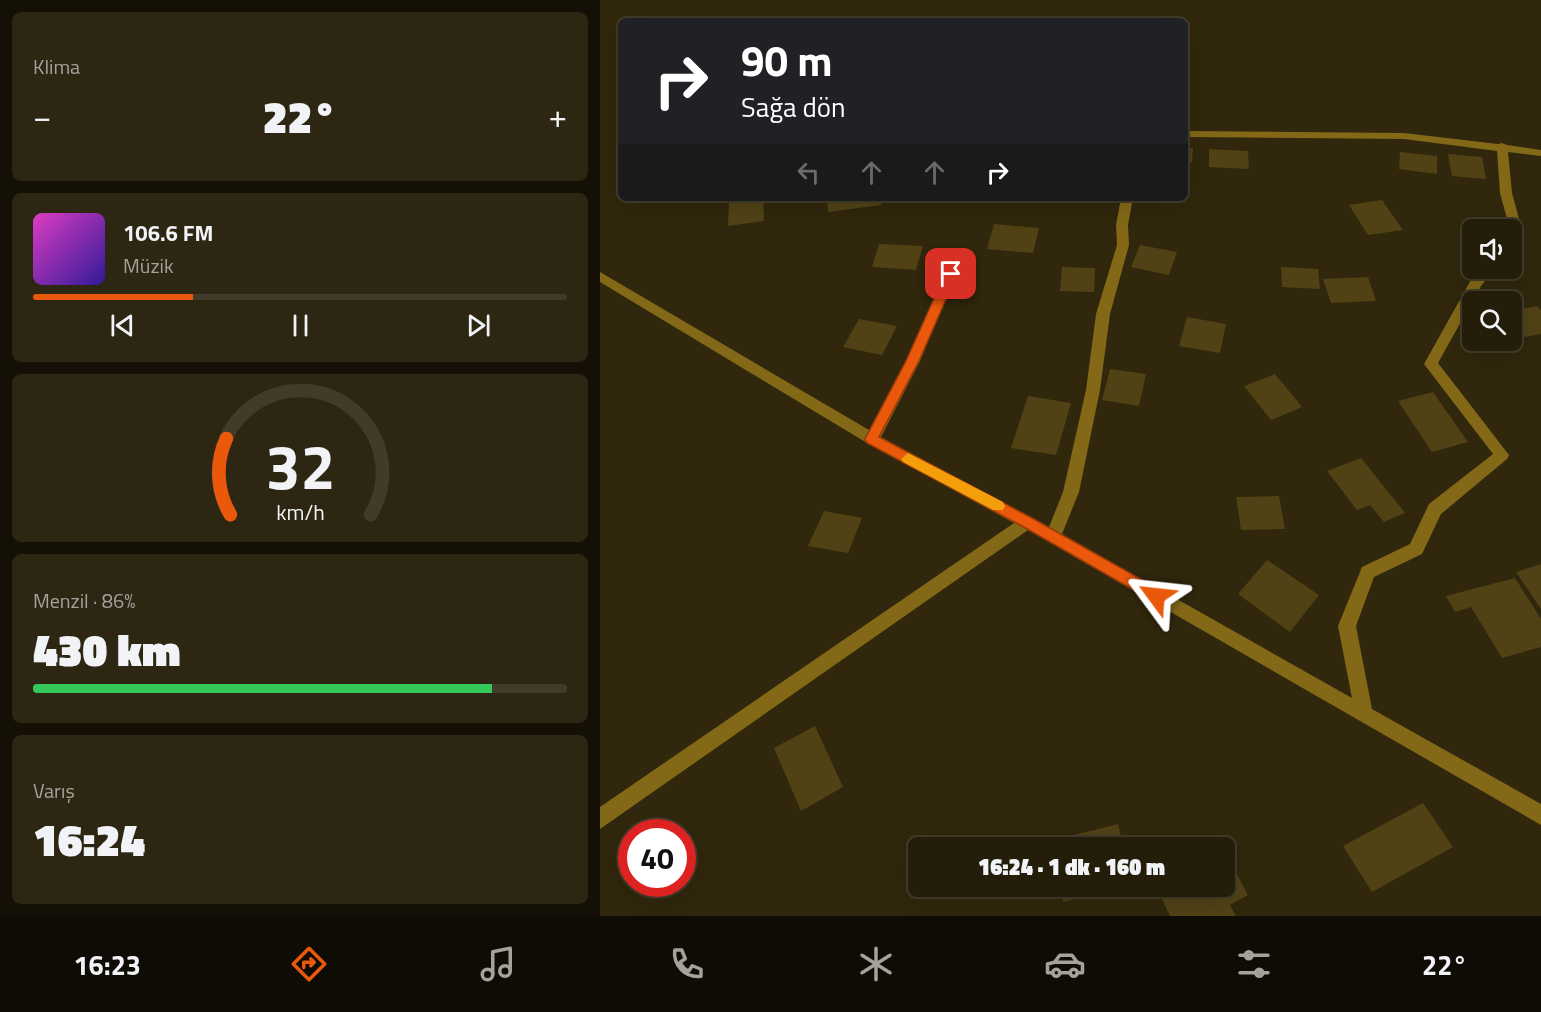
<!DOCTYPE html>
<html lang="tr">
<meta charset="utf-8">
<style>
:root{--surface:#241d09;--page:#2c2612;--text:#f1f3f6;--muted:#a3a29c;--line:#413b2a;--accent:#ea580c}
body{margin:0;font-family:"Titillium Web",sans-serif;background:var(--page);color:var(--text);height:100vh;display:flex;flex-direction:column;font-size:22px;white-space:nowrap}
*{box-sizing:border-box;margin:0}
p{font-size:20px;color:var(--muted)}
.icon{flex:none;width:33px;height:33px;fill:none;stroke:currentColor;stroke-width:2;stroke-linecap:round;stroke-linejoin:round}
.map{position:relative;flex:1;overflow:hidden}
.panel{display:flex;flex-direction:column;gap:12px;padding:12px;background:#141005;width:600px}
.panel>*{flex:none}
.banner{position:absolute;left:18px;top:18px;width:570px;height:183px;border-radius:9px;box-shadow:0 6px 24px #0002,0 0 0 2px var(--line);background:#202124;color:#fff;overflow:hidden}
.buttons{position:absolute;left:862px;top:219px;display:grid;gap:12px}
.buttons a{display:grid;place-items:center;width:60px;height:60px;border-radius:9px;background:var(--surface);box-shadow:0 6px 24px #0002,0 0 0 2px var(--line);font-size:30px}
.speed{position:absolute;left:18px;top:819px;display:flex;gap:12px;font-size:30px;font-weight:700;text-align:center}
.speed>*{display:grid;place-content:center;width:78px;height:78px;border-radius:50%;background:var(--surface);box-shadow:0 6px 24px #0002,0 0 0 2px var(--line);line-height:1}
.speed .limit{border:9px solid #d22;background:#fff;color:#111}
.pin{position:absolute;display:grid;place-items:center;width:51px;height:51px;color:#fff;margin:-26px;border-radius:12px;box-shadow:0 3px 9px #0006}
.me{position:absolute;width:66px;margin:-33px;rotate:300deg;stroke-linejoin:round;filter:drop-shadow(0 0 4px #0008)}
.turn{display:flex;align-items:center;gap:21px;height:126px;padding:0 24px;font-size:27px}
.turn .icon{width:78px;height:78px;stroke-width:2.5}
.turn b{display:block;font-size:42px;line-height:51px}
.lanes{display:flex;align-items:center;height:57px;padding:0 24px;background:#0003;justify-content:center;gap:30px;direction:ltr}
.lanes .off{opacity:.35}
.big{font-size:45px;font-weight:800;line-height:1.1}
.panel .widget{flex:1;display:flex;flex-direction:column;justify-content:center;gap:9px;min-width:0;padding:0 21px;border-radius:9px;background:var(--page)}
.panel .dial{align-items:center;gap:0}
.dial svg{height:156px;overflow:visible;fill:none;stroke:var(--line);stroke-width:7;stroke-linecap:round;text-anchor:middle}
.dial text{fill:var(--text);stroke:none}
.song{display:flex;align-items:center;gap:18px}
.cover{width:72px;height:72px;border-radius:9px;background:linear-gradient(135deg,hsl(310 70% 55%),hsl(250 70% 35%))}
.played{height:6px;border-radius:3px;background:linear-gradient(90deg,var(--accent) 30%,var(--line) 30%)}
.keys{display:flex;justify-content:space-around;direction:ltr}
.heat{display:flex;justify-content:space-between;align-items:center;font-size:33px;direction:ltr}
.charge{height:9px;border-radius:4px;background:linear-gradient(90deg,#34c759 86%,var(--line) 0)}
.trip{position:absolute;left:308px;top:837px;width:327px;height:60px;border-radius:9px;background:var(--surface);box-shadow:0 6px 24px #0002,0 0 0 2px var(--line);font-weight:800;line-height:60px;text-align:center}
.tabs{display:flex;height:96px;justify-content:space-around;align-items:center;background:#0e0c04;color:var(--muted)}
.tabs .icon{width:42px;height:42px}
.tabs .active{color:var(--accent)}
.tabs b{font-size:27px;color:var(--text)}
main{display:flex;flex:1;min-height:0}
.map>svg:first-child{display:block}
.building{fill:#514216}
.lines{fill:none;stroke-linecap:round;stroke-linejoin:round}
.minor{fill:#826817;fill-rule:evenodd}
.route{fill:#ea580c;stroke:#983908;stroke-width:1.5}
.slow{fill:#f59e0b}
</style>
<main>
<section class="panel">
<div class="widget"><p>Klima</p>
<div class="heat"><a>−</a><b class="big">22°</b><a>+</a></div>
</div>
<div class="widget">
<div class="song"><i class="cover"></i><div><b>106.6 FM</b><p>Müzik</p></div></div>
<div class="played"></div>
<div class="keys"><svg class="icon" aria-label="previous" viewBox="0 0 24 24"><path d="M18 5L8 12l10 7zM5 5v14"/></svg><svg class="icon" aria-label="pause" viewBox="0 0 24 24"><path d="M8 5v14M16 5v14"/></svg><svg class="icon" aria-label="next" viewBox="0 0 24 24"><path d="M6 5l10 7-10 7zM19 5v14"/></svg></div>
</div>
<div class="widget dial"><svg viewBox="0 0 100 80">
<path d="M14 69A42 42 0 1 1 86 69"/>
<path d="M14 69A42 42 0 0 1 12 30" stroke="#ea580c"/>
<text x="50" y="56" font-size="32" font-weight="700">32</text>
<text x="50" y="72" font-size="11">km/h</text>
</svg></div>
<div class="widget"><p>Menzil · 86%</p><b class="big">430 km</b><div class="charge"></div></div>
<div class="widget"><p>Varış</p><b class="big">16:24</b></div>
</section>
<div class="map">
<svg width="941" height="916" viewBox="0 0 941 916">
<rect width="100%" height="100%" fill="#30270c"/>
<path class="building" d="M585 148H593L592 162H585Z
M609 149 648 151 649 169 609 167Z
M800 152 837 156V174L799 169Z
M848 154 882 157 886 179 852 176Z
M129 198H163L164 221 128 226Z
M227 198H280L281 205 228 212Z
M782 200 803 230 768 235 749 205Z
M394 224 439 228 433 253 387 249Z
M279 244 323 246 316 270 272 267Z
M540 245 577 252 569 275 531 267Z
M462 267 495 268 494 292 460 291Z
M681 267 718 269 720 289 682 287Z
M768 277 776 301 731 303 723 279Z
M937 306 941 310V334L919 338 912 329V311Z
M587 317 626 324 620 353 579 346Z
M259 319 297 326 282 355 243 347Z
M510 369 546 374 539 406 502 400Z
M675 374 702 407 671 420 644 386Z
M833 392 868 442 832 452 798 401Z
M428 396 471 403 456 455 411 448Z
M761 458 805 513 784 522 770 505 757 510 727 471Z
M679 496 685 529 641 530 636 497Z
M224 511 262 518 248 553 208 546Z
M667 560 719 595 690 632 638 594Z
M941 564V609L916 572Z
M915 578 941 619V647L902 658 871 607 855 612 846 596Z
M215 726 243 787 201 811 174 748Z
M823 803 853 847 772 892 743 846Z
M518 824 524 848H452L450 841Z
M631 863 648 895 630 905 636 916H570L562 899 586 886H624V867Z
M460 886H516L517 887 463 902Z"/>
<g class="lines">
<path class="minor" d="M585 131 804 133 898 144 902 143 907 145 941 150V156L908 152 912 193 924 237 916 247 912 248V230H910L900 193 897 151 804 139 585 137Z
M521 198H533L528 225 529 245 510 314 500 390 479 492 462 534 752 698 738 626 762 567 810 544 829 504 893 454 824 364 871 280 881 268H895L881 286 838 363 909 455 907 459 841 514 822 554 774 577 756 626 772 709 941 804V825L428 530 0 829V807L414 523 267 443 0 282V272L269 430 306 361 354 252 356 249H364L366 252 320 361 281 437 449 527 463 492 486 390 496 314 517 245 516 225Z"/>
</g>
<path class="route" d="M351 270 357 274 319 361 279 437 432 518 562 591 564 596 562 600 556 602 551 600 422 526 267 443 265 439 306 361 345 274Z"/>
<path class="slow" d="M308 453 403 502 405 506 403 510H393L303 462 301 459Z"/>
</svg>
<div class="buttons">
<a><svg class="icon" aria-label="sound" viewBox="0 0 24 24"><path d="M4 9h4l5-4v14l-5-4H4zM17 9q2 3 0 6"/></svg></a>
<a><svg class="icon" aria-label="search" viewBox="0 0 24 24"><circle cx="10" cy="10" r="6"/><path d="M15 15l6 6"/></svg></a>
</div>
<div class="speed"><div class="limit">40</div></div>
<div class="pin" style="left:351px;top:274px;background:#d93025"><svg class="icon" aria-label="arrive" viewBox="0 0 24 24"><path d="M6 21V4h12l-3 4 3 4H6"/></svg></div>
<svg class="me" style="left:556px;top:596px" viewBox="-20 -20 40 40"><path d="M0-17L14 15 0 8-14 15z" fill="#ea580c" stroke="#fff" stroke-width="4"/></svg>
<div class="trip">16:24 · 1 dk · 160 m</div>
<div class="banner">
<div class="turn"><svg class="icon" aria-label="right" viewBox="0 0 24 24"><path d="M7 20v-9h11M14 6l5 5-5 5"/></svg><div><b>90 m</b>Sağa dön</div></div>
<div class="lanes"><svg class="icon off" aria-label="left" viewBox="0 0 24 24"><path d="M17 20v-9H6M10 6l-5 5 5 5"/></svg><svg class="icon off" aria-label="ahead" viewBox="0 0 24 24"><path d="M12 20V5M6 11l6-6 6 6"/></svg><svg class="icon off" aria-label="ahead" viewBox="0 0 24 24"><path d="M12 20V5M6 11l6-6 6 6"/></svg><svg class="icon" aria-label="right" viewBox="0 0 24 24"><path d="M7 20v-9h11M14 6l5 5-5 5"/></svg></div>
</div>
</div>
</main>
<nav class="tabs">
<b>16:23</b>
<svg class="icon active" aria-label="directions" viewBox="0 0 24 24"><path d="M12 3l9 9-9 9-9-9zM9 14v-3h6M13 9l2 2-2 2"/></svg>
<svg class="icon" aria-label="music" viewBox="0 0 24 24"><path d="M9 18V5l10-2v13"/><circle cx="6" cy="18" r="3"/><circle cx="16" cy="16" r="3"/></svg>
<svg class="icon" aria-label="phone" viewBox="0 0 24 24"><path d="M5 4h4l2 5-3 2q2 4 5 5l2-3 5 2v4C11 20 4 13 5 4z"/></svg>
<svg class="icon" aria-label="climate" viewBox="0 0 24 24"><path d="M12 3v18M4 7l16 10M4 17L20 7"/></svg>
<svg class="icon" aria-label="car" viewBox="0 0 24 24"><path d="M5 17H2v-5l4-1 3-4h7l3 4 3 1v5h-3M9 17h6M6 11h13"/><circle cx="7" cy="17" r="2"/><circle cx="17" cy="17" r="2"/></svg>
<svg class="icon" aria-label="filters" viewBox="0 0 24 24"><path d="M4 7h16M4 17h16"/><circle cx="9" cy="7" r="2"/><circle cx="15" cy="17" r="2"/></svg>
<b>22°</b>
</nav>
